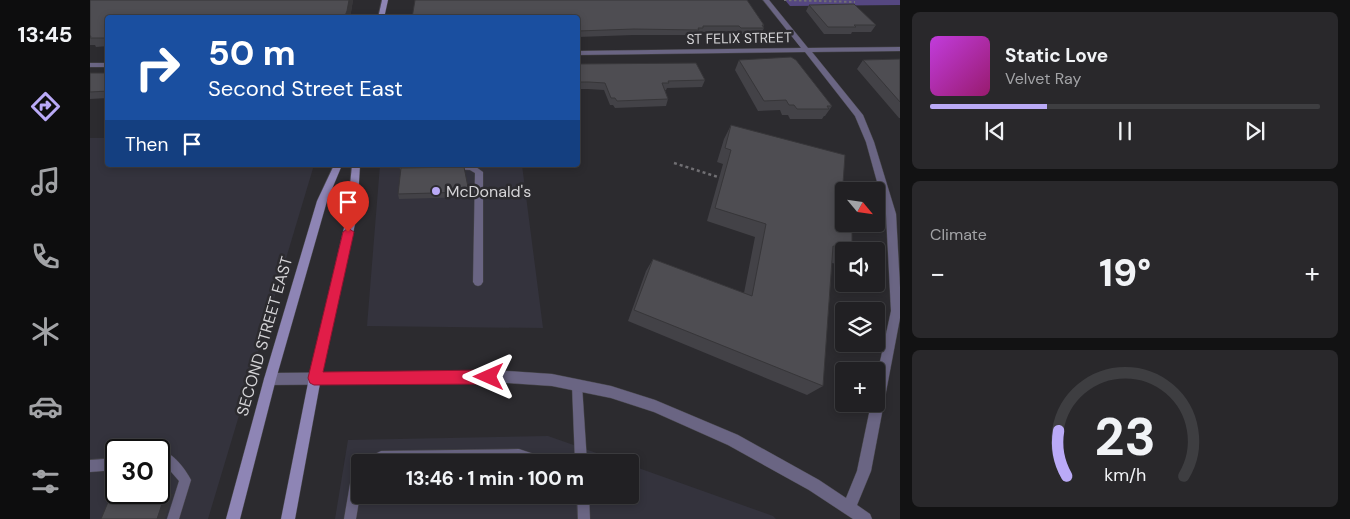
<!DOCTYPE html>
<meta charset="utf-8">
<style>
:root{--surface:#212023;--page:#29282b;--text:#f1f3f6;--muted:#a2a3a6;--line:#3e3e41;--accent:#baaaf7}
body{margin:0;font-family:"DM Sans",sans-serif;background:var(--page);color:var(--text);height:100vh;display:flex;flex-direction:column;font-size:19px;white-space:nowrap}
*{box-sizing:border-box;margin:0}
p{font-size:16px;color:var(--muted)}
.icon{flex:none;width:28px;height:28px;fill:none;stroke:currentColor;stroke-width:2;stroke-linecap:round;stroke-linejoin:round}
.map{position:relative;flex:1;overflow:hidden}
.drawer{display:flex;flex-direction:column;gap:12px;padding:12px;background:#121213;width:450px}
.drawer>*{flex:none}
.top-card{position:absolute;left:15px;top:15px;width:475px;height:152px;border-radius:5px;box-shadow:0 2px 8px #0003,0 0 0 1px var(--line);background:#1a4fa0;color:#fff;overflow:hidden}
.needle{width:32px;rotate:119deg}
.fabs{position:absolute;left:745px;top:182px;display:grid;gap:10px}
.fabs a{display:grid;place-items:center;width:50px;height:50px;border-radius:5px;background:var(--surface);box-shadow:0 2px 8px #0003,0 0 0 1px var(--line);font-size:25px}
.speed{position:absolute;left:15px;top:439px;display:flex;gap:10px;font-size:25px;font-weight:700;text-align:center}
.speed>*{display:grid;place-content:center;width:65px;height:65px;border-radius:50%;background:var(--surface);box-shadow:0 2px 8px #0003,0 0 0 1px var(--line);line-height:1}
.speed .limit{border:2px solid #111;border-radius:8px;background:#fff;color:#111}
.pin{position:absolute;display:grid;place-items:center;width:42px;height:42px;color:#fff;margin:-51px -21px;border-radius:50% 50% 50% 0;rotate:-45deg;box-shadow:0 0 5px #0007}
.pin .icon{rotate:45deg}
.me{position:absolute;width:55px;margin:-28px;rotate:270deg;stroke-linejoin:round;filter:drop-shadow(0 0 4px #0008)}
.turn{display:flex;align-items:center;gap:18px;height:105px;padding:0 20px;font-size:22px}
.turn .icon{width:65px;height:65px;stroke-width:2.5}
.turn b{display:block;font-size:35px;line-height:42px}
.then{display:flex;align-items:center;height:48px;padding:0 20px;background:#0003;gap:10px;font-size:19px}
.big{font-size:38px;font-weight:800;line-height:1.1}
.drawer .tile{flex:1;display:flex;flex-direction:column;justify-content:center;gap:8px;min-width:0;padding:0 18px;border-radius:8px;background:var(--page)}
.drawer .dial{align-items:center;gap:0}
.dial svg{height:130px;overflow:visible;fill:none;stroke:var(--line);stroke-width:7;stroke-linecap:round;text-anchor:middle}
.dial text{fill:var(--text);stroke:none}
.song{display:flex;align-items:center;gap:15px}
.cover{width:60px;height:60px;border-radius:8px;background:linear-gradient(135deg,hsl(290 70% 55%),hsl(320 70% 35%))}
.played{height:5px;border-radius:2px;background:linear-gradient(90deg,var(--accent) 30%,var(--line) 30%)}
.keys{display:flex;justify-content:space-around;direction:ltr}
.heat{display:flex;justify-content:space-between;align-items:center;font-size:28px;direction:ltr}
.trip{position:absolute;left:261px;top:454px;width:288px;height:50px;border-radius:5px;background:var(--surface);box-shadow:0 2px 8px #0003,0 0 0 1px var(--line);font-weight:800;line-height:50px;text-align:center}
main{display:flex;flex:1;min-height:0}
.dock{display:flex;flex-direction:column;width:90px;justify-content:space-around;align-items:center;background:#0d0d0e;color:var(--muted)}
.dock .icon{width:35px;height:35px}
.dock .selected{color:var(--accent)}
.dock b{font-size:22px;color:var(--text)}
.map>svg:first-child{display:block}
.built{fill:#34333d;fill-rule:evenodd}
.green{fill:#554781}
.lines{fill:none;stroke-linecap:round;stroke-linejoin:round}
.service-casing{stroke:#47464a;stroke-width:1}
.minor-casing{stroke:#47464a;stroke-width:1}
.secondary-casing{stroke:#47464a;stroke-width:1}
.path-far1{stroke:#706f73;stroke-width:2;stroke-dasharray:2.5 2.5;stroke-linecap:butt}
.path{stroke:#706f73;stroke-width:2.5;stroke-dasharray:3 3;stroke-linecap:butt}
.service{fill:#6a6583;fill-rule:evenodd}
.minor{fill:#6a6583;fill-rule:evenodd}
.secondary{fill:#8e85b5;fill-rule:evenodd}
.wall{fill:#434247}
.shaded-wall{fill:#373639}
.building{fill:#4e4d52;stroke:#373639}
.route{fill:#e11d48;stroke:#92132f}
.poi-dot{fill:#baaaf7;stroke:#2c2b2f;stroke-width:2}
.labels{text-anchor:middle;stroke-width:5;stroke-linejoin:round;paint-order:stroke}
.far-street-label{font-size:14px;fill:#d5d4d7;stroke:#2c2b2f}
.poi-label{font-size:16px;fill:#d5d4d7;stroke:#2c2b2f;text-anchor:start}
.street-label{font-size:16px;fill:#d5d4d7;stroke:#2c2b2f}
</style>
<main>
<nav class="dock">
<b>13:45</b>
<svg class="icon selected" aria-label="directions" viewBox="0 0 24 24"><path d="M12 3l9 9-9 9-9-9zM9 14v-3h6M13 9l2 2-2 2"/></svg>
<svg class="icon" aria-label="music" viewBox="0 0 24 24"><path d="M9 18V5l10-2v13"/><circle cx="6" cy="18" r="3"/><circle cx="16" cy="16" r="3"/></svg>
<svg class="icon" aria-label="phone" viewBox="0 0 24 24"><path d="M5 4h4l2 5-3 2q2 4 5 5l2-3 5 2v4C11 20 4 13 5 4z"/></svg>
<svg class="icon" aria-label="climate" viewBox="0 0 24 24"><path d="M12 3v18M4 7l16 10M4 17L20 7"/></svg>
<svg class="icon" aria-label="car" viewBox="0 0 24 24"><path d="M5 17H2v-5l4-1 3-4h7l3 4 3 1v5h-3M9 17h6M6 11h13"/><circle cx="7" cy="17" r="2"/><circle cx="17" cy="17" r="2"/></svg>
<svg class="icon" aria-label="filters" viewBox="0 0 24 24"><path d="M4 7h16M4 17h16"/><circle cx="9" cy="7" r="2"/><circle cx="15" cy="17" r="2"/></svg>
</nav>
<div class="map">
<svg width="810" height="519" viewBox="0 0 810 519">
<rect width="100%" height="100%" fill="#2c2b2f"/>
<path class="built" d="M0 138H17L18 165H224L118 519H0ZM26 450H69V492H26Z
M290 165H432L453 328 277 326Z
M458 436 532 462H270V495H540V465L683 516 686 519H245L258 440Z"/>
<path class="green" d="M695 0H810V5L700 6Z"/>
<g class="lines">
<defs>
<path id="service" d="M310 165H353L355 167 351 170 314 171 311 170Z
M362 165H383L393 172V282L391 285 388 286 385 285 383 282 385 173 380 170 361 169 360 167Z
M487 380 491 381 492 385 497 462H485L482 385 483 381Z
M429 449 456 458 458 462H435L429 461 275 462 277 458 291 451Z
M79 454C87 458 97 472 101 480L89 519H77L89 481 76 466 69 467V455Z
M26 458V470L0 472V460Z
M270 469V495L266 519H254L260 484 266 471Z
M487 495H499L500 519H488Z"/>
<path id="minor" d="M673 0H679L718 48 810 47V51L722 52 773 115 784 142 806 214 810 287V318L781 471 767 505 780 514 782 519H763L719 490 638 445 564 412 521 398 462 386 417 383 180 385 176 383 174 379 176 375 180 373 417 371 462 374 521 386 565 400 648 435 729 480 756 498 767 471 781 404H786V380L801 311 796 214 776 142 765 116 715 52 488 55V51L711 48Z
M0 63H18V67H0Z"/>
<path id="secondary" d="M292 0H298L294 18H288Z
M244 165H252L237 201 186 379 150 519H136L174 379 227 201Z
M262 165H270L267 215 231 378 205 519H191L219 378 257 215Z"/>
</defs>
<use href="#service" class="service-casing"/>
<use href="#minor" class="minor-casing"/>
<use href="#secondary" class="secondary-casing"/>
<path class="path-far1" d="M694 0 765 2"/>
<path class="path" d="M584 163 631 178"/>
<use href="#service" class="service"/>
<use href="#minor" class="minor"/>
<use href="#secondary" class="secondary"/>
</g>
<path class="wall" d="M0 0H263L260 18H18V46L6 47 5 45H0Z
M719 5 786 25 781 32H762L761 34H734L716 11Z
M488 18 674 25 673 27 674 28 671 34H648L647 31 612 32 611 33 608 34 607 35H543L488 37Z
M810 59V118H809L767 69 773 60Z
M649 60 742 106 735 116H734L732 119H700L698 115H692L690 110 668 111 645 70Z
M488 64 615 80 612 87 577 88 576 90H575L578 99 576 106 525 108 523 105H520L514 90 498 89H488Z
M0 73H18V98L0 99Z
M641 125 751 212 762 251H754V259L747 264 742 263 733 386 717 395 538 321 556 271 563 259 654 293 665 237 617 221 633 164 627 162 634 139Z
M379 192V197L309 199 308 194Z"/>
<path class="shaded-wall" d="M259 0H263L260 18H254Z
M76 492 83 494 75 519H67Z"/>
<path class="building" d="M0 0H259L257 11 254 18H18V38H0L1 36H0Z
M325 0H657L674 25H672L674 28H651L649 26H613V28H608L609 30 544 29 488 31V18H322Z
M764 4 786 25H764L766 27H738L719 5Z
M701 57 706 60 742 106H737L739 109H707L704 105H699L696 100 674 101 649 60Z
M810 59V102L773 60Z
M606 63 615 80 578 81 579 83H572L578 99 527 101 525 98H521L515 83 499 82H488V64Z
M0 73H18V91L0 92Z
M641 125 755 155 751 212 754 213V224H762V251L743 246 733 386 544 310 563 259 662 296 676 224 625 208 641 150 635 148Z
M374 167 379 192 308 194 311 168Z
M69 492H76L67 519H11L21 495Z"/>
<path class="route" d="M258 228 264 232 233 372 399 370 404 372 406 377 404 382 399 384 224 385 220 383 218 378 253 232Z"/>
<circle class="poi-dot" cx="346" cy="191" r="5"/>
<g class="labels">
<g class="far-street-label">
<text transform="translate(649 38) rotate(-1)" y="5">ST FELIX STREET</text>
</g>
<g class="poi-label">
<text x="356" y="197">McDonald's</text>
</g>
<g class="street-label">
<text transform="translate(174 336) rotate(-74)" y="6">SECOND STREET EAST</text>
</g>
</g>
</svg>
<div class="fabs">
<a><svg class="needle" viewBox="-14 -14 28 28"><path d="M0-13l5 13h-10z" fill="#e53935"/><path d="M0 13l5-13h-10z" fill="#a2a3a6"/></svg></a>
<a><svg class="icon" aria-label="sound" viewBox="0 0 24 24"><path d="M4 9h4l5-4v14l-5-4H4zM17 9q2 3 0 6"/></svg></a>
<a><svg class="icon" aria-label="layers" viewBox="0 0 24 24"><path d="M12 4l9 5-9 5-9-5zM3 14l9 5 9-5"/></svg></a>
<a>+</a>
</div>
<div class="speed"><div class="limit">30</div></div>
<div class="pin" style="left:258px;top:232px;background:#d93025"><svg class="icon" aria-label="arrive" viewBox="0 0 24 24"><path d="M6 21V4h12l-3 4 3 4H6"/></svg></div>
<svg class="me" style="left:399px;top:377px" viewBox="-20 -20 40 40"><path d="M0-17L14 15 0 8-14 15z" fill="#e11d48" stroke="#fff" stroke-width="4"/></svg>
<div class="trip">13:46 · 1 min · 100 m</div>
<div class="top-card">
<div class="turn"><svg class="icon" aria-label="right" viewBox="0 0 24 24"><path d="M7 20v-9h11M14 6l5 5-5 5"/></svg><div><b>50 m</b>Second Street East</div></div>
<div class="then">Then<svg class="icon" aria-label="arrive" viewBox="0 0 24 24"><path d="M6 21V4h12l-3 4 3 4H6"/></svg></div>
</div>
</div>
<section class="drawer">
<div class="tile">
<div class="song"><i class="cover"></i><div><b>Static Love</b><p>Velvet Ray</p></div></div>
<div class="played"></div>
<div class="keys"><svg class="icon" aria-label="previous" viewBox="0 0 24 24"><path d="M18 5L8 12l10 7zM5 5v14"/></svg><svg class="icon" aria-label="pause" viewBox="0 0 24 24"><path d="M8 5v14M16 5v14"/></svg><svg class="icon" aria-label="next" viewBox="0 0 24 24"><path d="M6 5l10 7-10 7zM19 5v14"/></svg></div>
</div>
<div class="tile"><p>Climate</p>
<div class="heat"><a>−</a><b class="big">19°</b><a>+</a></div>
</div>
<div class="tile dial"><svg viewBox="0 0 100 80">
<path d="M14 69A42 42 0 1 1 86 69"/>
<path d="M14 69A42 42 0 0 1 9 41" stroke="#baaaf7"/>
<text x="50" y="56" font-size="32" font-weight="700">23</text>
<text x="50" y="72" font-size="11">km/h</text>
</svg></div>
</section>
</main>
